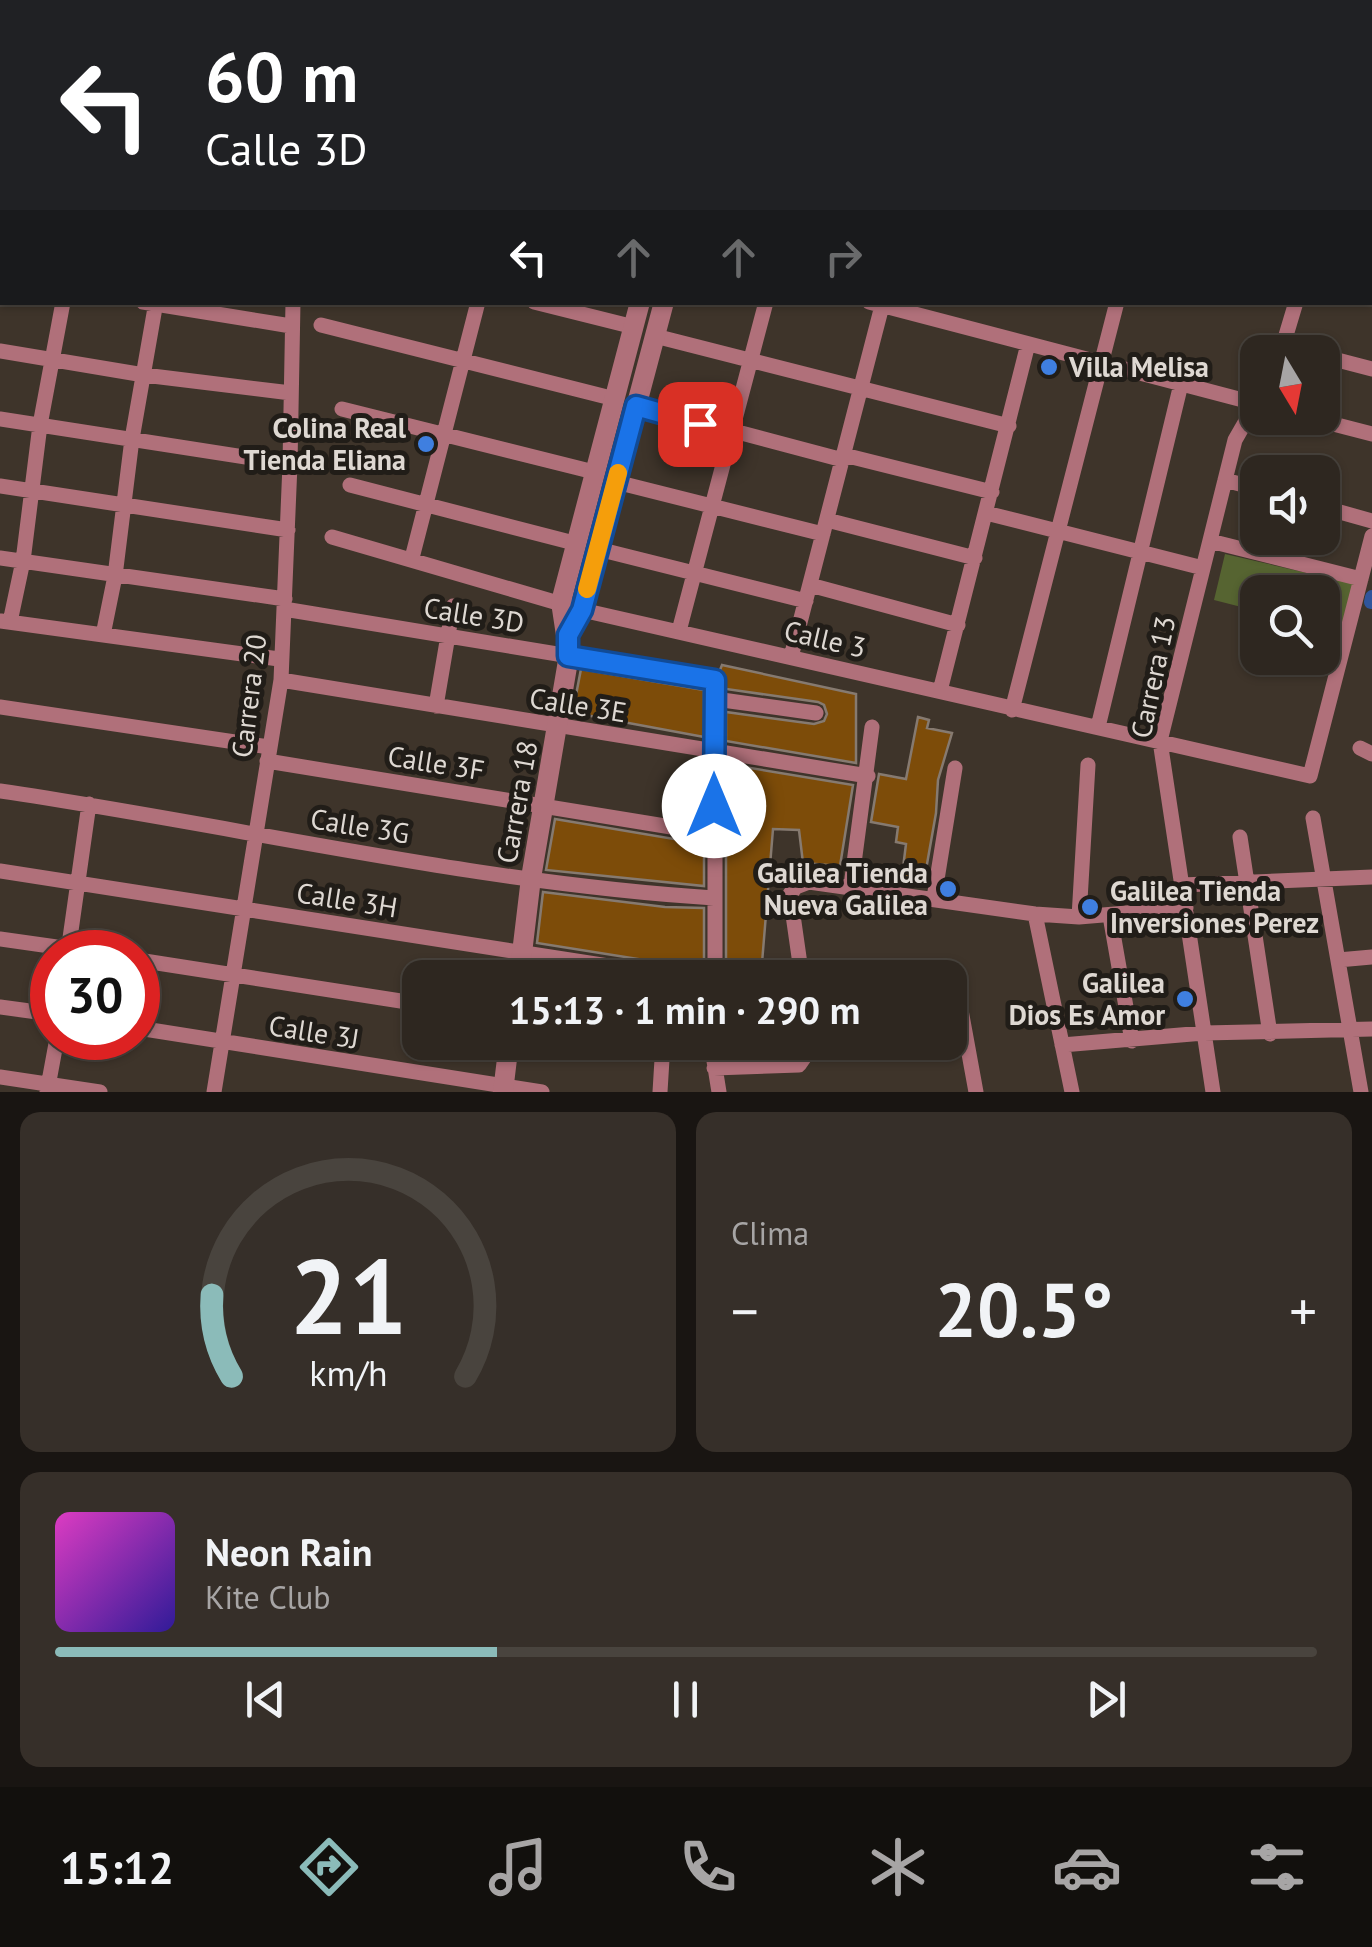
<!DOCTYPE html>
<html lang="es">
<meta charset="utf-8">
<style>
:root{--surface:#2e2720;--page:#362f29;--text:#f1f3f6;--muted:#a7a5a5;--line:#49443e;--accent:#8bbbb9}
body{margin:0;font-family:"PT Sans",sans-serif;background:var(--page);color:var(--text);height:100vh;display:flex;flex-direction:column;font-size:38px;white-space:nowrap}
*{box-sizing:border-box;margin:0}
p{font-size:32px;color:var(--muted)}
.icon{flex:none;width:55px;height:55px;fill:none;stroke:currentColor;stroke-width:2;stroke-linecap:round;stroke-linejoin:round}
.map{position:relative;height:1092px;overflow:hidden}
.sheet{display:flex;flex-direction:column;gap:20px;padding:20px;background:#191512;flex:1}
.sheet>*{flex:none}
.hud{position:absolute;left:0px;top:0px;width:1372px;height:305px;box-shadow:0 2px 8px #0004,0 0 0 2px var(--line);background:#202124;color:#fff;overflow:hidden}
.needle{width:65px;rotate:170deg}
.controls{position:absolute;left:1240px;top:335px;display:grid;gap:20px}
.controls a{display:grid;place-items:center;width:100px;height:100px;border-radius:20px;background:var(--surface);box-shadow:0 2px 8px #0004,0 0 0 2px var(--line);font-size:50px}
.speed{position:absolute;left:30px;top:930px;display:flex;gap:20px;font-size:50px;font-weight:700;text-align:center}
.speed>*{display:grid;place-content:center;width:130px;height:130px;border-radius:50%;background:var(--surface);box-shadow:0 2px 8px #0004,0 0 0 2px var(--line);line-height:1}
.speed .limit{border:15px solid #d22;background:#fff;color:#111}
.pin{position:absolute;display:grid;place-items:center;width:85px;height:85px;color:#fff;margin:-42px;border-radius:20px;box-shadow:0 5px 15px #0006}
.me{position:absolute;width:110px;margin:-55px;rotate:0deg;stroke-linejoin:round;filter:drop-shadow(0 0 8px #0008)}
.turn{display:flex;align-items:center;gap:35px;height:210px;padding:0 40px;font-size:45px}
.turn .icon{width:130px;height:130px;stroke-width:2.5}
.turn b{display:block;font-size:70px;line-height:85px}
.lanes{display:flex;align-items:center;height:95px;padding:0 40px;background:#0003;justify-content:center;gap:50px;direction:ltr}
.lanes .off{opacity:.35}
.big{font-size:75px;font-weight:800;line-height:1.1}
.sheet .card{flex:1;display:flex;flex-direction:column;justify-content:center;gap:15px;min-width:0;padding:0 35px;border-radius:20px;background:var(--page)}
.sheet .dial{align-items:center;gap:0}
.dial svg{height:260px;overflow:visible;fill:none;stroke:var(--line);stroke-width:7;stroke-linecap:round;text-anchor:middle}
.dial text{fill:var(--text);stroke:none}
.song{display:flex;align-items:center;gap:30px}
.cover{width:120px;height:120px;border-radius:15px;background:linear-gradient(135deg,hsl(310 70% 55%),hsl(250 70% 35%))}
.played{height:10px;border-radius:5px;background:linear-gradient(90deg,var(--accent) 35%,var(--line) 35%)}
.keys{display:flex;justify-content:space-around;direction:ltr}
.heat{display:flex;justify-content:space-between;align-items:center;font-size:55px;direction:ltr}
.sheet .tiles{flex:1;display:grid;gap:20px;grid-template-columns:1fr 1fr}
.card:last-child{grid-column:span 2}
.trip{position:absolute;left:402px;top:960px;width:565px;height:100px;border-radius:20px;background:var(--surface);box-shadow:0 2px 8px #0004,0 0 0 2px var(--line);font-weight:800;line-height:100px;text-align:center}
.dock{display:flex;height:160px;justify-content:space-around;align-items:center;background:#12100d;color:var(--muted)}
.dock .icon{width:70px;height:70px}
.dock .on{color:var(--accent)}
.dock b{font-size:45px;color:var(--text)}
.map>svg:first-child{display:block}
.green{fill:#566431}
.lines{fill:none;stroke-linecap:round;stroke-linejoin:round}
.canal{stroke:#30559b;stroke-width:14}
.building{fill:#7d4c09;stroke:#867a70;stroke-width:2.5}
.minor{stroke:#b0707a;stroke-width:15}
.tertiary{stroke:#b0707a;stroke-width:20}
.route-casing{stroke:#114b97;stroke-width:25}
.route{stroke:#1a73e8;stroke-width:18}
.slow{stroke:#f59e0b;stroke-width:18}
.shop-dot{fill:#3f7fe0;stroke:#211d18;stroke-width:4}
.labels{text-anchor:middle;stroke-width:10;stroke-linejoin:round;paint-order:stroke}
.poi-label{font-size:28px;font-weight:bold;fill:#ded8d2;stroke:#211d18;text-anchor:end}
.street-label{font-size:28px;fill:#ded8d2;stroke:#211d18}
</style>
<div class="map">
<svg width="1372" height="1092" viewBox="0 0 1372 1092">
<rect width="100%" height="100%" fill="#3e342a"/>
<path class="green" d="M1225 554 1355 584 1344 631 1323 626 1322 592H1258L1257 611 1214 600Z"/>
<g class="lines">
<path class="canal" d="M1371 602 1372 597"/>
</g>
<path class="building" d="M722 665 856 694V763L726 741V712L814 724 824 721 827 714 824 705 818 702 726 689 725 676 720 670Z
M581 669 704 690V737L580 714V717L572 716Z
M918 717 929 720 927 728 952 733 938 780 936 813 924 881 902 876 906 844 896 842 898 827 871 822 879 774 906 779Z
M726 764 853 785 840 866 803 863 799 830 773 829 762 963 732 961 731 976 726 975Z
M555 819 704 844V886L546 870Z
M543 892 665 907 704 908V974L688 967 537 943Z
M721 1042H767L765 1053 753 1054 724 1053Z"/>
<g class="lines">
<path class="minor" d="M70 0 75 2
M384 0 386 2
M585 0 595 2
M892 0 901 2
M963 1 971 2
M40 2 41 0
M170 2 171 0
M255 2 256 0
M560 2 561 0
M846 2 847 0
M1370 34 1372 26
M0 48 2 49
M0 83 2 84
M1370 118 1372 119
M0 145H2
M0 211 2 212
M1370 227 1372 228
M0 282H2
M1370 297 1372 298
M143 302 291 326
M534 302 634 327
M869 302 1258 404
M321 325 615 399
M655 336 1009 426
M1283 346 1309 352
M0 351 144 375 291 393
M1281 352 1296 302
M1322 356 1372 369
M636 405 843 460
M342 409 594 472
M1310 418 1372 434
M0 419 290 464
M844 455 992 492
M1225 480 1258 489
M616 482 823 534
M350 485 574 543
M0 486 288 530
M1322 507 1372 521
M986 513 1203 568
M827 520 975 558
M332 537 582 610 1310 776 1372 536
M1210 541 1361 579
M598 549 806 601
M0 558 285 599
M412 558 478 302
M810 585 958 625
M284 609 715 680V978
M1 621 279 659
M10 622 23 561 40 425 63 302
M679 631 766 302
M103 635 115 576 132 439 156 302
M791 657 883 302
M281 680 868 776
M940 691 1028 344
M715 699 816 713
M436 706 453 606
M0 707 269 747
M1012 710 1117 302
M1098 727 1181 384
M1360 748 1372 754
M267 761 714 834
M0 791C238 826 474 883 714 898
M1313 818 1361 1092
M1240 837 1270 1034
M0 871 686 978
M1182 885 1372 877
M851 886 872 727
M934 898 955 768
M1035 914 1072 1092
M1110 916 1132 1041
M1079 917 1088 765
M0 939 92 952
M68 952 89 804
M138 960 420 1004
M1338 960 1372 957
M802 978 790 894 796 887 809 882 1035 914 1079 917 1186 908
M0 1007 52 1014
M961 1010 976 1092
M138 1028 542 1092
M659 1042 713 1050
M1062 1045 1204 1033 1372 1029
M714 1061 719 1092
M714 1068 799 1065 806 1055V1042
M0 1077 100 1092
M47 1092 57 1038
M214 1092 281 680 290 464 293 302
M660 1092 663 1043
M1213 1092 1160 741 1235 440 1258 400"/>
<path class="tertiary" d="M718 2V0
M744 2 745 0
M568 635 582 610 664 302
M519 978 531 878 569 655 561 602 640 302
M503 1092 509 1042"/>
</g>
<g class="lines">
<defs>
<path id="route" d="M700 424 636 406 582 610 568 635V656L715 680 714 806"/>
</defs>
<use href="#route" class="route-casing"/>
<use href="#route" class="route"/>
<path class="slow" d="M587 589 618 473"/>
</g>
<g class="shop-dot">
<circle cx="1049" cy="367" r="10"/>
<circle cx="426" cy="444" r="10"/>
<circle cx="948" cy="889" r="10"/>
<circle cx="1090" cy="907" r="10"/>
<circle cx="1185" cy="999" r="10"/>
</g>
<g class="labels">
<g class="poi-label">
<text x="1069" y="377" text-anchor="start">Villa Melisa</text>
<text x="406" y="438">Colina Real<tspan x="406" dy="32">Tienda Eliana</tspan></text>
<text x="928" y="883">Galilea Tienda<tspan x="928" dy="32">Nueva Galilea</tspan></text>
<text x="1110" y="901" text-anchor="start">Galilea Tienda<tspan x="1110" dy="32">Inversiones Perez</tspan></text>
<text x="1165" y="993">Galilea<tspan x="1165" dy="32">Dios Es Amor</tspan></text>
</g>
<g class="street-label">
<text transform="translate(474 615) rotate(9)" y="10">Calle 3D</text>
<text transform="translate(825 639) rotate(13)" y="10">Calle 3</text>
<text transform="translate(1153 677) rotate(-78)" y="10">Carrera 13</text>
<text transform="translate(249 696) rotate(-83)" y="10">Carrera 20</text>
<text transform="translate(578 705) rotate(9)" y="10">Calle 3E</text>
<text transform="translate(436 763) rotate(9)" y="10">Calle 3F</text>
<text transform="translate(517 802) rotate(-80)" y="10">Carrera 18</text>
<text transform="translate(360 826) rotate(9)" y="10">Calle 3G</text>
<text transform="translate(347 900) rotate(9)" y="10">Calle 3H</text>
<text transform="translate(314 1032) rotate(9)" y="10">Calle 3J</text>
</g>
</g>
</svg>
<div class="controls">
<a><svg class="needle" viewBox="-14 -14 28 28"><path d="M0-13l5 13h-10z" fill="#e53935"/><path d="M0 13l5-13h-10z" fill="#a7a5a5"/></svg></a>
<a><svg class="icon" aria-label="sound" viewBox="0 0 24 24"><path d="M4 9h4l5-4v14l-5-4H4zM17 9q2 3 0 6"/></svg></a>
<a><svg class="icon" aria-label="search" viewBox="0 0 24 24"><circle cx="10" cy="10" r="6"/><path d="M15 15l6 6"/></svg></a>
</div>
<div class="speed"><div class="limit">30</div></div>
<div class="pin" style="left:700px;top:424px;background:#d93025"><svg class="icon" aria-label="arrive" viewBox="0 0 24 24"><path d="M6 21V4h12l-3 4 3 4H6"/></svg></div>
<svg class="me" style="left:714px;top:806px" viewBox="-20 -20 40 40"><circle r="19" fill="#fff"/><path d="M0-13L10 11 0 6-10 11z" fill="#1a73e8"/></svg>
<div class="trip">15:13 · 1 min · 290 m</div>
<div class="hud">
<div class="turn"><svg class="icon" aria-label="left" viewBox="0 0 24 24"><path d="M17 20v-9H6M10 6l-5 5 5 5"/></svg><div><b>60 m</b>Calle 3D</div></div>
<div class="lanes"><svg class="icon" aria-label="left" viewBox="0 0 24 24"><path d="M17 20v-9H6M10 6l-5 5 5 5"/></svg><svg class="icon off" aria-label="ahead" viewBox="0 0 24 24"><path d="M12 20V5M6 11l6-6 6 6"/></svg><svg class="icon off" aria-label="ahead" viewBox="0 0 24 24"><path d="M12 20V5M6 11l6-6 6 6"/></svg><svg class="icon off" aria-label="right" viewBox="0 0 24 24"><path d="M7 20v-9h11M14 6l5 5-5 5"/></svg></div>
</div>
</div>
<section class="sheet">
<div class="tiles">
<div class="card dial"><svg viewBox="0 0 100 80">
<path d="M14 69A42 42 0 1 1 86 69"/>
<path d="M14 69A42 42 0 0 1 8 44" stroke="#8bbbb9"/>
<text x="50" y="56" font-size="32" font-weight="700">21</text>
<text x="50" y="72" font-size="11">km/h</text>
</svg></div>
<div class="card"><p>Clima</p>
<div class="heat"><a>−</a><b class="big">20.5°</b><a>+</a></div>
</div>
<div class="card">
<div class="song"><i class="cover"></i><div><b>Neon Rain</b><p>Kite Club</p></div></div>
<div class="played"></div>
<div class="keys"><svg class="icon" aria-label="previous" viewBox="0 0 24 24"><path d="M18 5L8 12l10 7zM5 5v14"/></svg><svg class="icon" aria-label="pause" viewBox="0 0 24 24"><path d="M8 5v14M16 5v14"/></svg><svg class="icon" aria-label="next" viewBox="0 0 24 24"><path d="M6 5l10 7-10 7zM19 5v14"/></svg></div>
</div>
</div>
</section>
<nav class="dock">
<b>15:12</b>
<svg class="icon on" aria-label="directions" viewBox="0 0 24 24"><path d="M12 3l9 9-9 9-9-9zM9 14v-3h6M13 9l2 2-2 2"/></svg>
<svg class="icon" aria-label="music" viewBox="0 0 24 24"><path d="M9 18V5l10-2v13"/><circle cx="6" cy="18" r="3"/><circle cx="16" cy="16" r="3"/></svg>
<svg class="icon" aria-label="phone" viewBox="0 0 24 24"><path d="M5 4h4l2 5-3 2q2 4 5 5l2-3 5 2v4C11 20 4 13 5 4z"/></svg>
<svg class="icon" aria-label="climate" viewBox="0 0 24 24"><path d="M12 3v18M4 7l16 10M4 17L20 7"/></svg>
<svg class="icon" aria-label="car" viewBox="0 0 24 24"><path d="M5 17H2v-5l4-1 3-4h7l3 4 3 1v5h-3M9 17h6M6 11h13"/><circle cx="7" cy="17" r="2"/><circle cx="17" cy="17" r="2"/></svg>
<svg class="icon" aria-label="filters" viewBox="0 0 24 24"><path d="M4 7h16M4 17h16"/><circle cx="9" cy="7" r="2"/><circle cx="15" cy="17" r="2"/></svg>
</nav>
